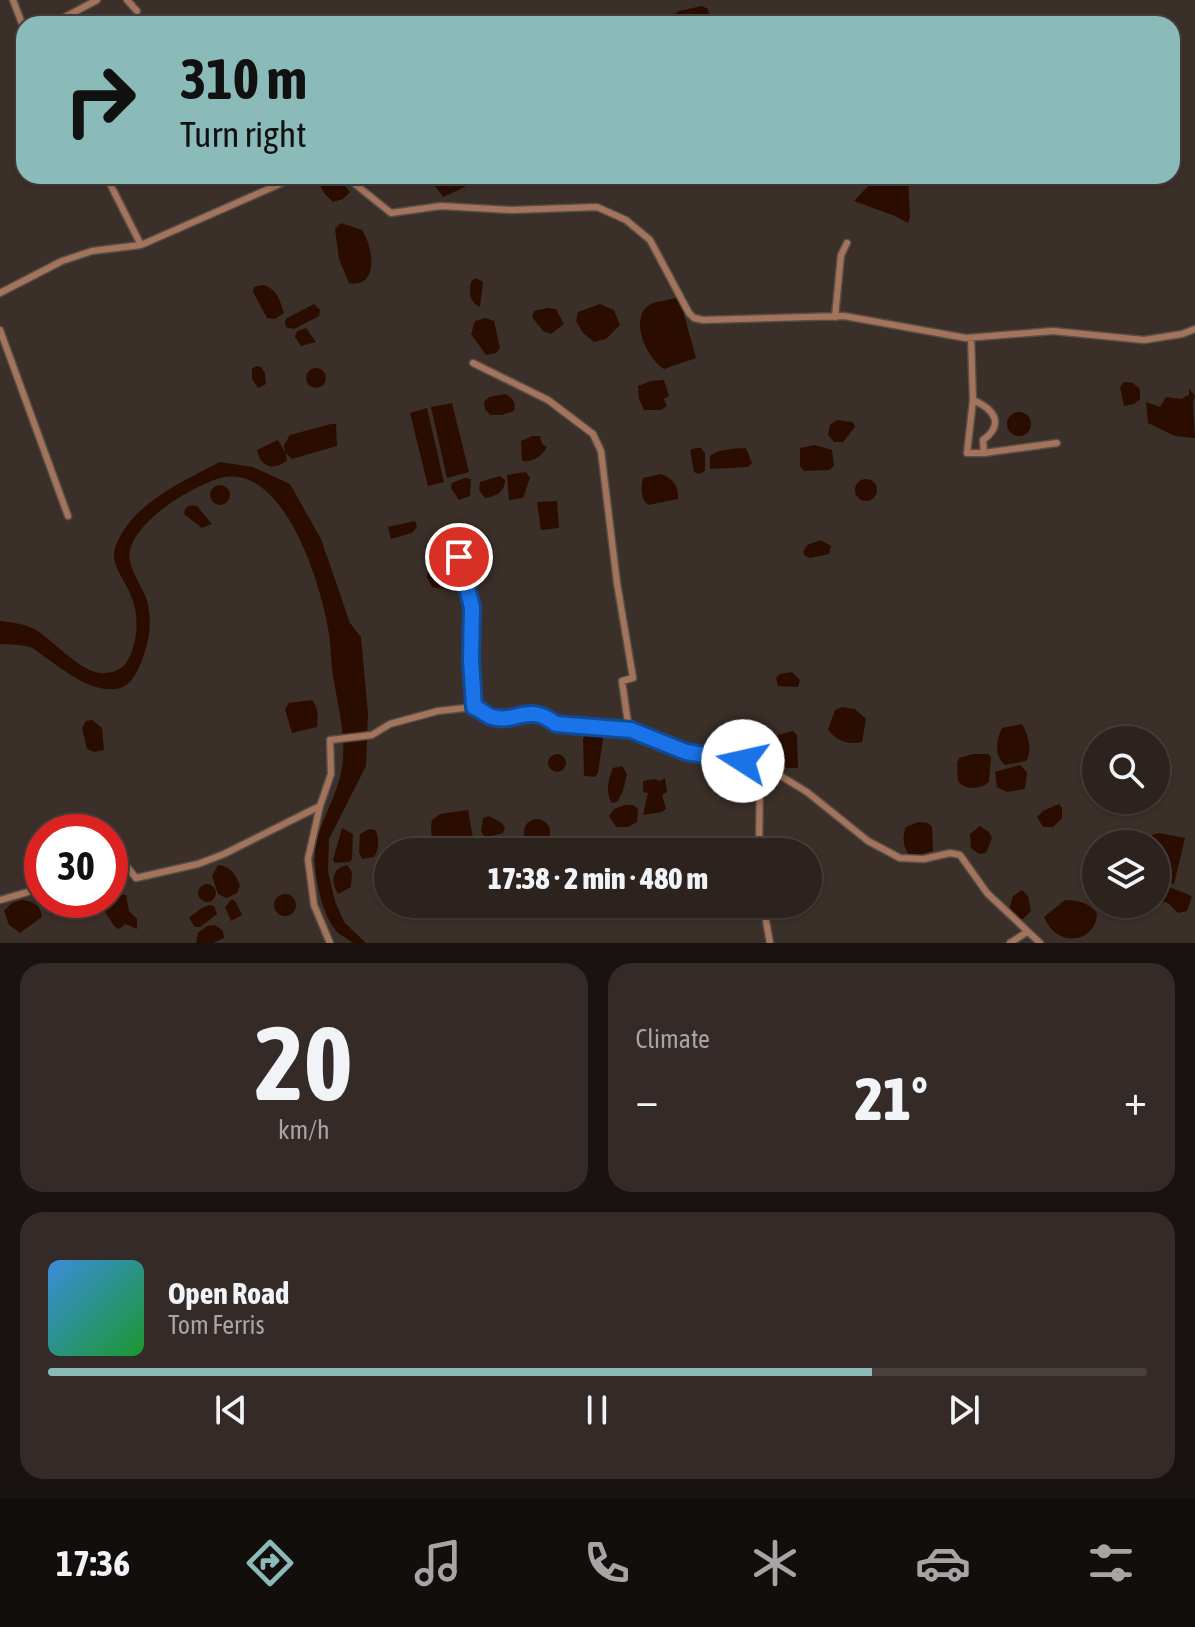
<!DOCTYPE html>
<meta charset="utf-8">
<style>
:root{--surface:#2c231f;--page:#342b28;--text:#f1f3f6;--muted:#a6a4a4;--line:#48403d;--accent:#8bbbb9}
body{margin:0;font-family:"Asap Condensed",sans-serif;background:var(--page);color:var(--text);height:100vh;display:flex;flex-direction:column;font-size:30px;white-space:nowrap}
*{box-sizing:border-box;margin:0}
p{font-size:26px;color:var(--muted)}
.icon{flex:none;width:44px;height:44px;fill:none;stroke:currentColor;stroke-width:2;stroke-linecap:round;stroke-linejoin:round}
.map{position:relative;height:943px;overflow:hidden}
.side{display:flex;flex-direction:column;gap:20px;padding:20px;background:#181311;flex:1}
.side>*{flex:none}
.guide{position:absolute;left:16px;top:16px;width:1164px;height:168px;border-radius:24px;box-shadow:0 2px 6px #0004,0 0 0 2px var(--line);background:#8bbbb9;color:#111;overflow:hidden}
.controls{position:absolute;left:1082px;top:726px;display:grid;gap:16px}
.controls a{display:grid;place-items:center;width:88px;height:88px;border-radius:50%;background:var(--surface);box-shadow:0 2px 6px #0004,0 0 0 2px var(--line);font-size:40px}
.speed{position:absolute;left:24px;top:814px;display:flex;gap:16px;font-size:40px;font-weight:700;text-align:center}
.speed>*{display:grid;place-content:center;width:104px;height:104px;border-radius:50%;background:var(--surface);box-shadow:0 2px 6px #0004,0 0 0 2px var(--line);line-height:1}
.speed .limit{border:12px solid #d22;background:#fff;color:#111}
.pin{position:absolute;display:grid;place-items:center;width:68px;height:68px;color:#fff;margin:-34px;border:4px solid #fff;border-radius:50%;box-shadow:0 2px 8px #0007}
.me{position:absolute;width:88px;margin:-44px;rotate:280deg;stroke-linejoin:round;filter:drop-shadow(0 0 6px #0008)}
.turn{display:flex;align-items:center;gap:28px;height:168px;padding:0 32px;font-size:36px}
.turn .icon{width:104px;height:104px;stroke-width:2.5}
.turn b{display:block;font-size:56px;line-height:68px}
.big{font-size:60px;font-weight:800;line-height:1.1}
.side .tile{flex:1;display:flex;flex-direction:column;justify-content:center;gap:12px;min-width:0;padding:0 28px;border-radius:24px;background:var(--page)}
.side .dial{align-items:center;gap:0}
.dial b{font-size:104px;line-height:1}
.song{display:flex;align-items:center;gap:24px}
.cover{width:96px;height:96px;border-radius:12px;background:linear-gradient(135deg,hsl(210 70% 55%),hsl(130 70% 35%))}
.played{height:8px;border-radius:4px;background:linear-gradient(90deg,var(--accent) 75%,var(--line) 75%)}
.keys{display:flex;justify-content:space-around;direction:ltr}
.heat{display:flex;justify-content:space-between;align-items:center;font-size:44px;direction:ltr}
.side .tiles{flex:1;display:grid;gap:20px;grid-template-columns:1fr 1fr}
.tile:last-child{grid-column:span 2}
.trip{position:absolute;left:374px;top:838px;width:448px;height:80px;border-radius:40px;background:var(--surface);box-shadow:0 2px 6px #0004,0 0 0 2px var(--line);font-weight:800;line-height:80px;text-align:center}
.menu{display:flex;height:128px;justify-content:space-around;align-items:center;background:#120e0c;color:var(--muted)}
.menu .icon{width:56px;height:56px}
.menu .selected{color:var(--accent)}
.menu b{font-size:36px;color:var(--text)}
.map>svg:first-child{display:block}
.water{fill:#2b0d00}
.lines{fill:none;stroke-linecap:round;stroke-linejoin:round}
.minor-casing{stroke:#584d47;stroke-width:9}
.minor{stroke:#a3745b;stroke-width:6}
.route-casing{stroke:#114b97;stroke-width:20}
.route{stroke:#1a73e8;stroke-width:14}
</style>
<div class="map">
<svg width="1195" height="943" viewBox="0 0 1195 943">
<rect width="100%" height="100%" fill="#3b2f29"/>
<path class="water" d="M702 6 708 9 711 24H673L670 17 679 11Z
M316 176H337L350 192 343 199 333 202 324 193Z
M434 176H465V187L443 197 435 186Z
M878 176H908L910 217 908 223 895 216 854 201Z
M341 223 362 230C373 246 380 289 349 283L339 259 335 229Z
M476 278 483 282 480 307C469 302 469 293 471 282Z
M262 285C276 287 280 300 284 313L275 319 267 318 253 292 254 287Z
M676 298 683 311 696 358 664 369C647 359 627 317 651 304 658 301 669 300 676 298Z
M314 304 320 310 319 316 294 329 286 327 285 321 287 318Z
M600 304 614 310 620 325 606 339 594 342 583 333 576 321 578 312Z
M548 308 556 309 564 324 551 334 543 331 532 317 534 311Z
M486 318 494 321 500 348 496 353 486 355 471 334 475 321Z
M306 328 316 342 301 346 295 337 297 331Z
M256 366 261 367 265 373 266 384 258 388 252 379V369Z
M306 378a10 10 0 1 1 20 0a10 10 0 1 1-20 0Z
M664 380 669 396 664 399 667 406 661 410H644L639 399 638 386 651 381Z
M1124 382 1133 383 1140 389V399L1134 404 1124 406 1120 387Z
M1189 388 1195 396 1193 402 1195 438 1175 436 1148 423 1146 402 1160 407 1166 397 1181 399 1189 395Z
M505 394C513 398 516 402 514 411L502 415H490L485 409 484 402 489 397Z
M452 403 469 472 447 478 431 407Z
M427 408 444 482 428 486 410 413Z
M1007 424a12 12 0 1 1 24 0a12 12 0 1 1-24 0Z
M837 420 853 422 855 427 843 442H834L828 435 830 425Z
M331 424H336L337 446 292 459 286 453 287 461C273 471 260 467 257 450L278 440 285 452 284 445 290 435Z
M532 436H540L542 444 547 447C541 457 534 462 522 461L521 441Z
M815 445 832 450 834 466 829 470 804 471 800 466V448Z
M696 448H701L705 453V471L699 474 694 472 690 450Z
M746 448 752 463 748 467 710 469V456C721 448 734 449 746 448Z
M220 462 253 467 290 484 321 539 350 623 361 637 368 714 366 766 329 839 328 872 335 901 344 922 366 943H352C348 938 343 937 338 933 323 917 317 886 315 865 312 830 335 805 341 772 348 741 338 707 333 676 331 662 331 648 329 634 322 586 283 457 217 479 188 489 138 519 130 550 126 567 142 584 147 601 153 623 149 644 140 665 135 677 129 687 116 689 90 692 65 671 45 657 41 654 35 649 30 647 21 644 9 645 0 644V621C11 622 26 624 36 630 53 640 81 673 102 673 116 673 124 669 130 656 138 638 139 614 131 596 125 579 108 563 116 545 133 503 182 482 220 462Z
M526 472 530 478 523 498 509 500 507 475Z
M661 474C673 478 679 487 678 499L648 505C640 498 641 488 643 478Z
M500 476 505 480C505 492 495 497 485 498L479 490 480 482Z
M465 478 471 479 470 496 459 500 451 488 452 483Z
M855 490a11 11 0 1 1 22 0a11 11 0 1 1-22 0Z
M210 495a10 10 0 1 1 20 0a10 10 0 1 1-20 0Z
M557 501 559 528 541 530 537 502Z
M190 505 197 506 212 524 202 528 184 514 185 509Z
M415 521 417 527 412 533 391 539 388 527Z
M434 538 443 542 437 548 453 552 455 571 461 578 457 584 451 585V590L432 587 427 577Z
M821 540 831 546 829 554 810 558 805 556 803 552 807 545Z
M792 672 800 680 798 687 778 686 776 678 780 674Z
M312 700C319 709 318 717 317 727L292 733 285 709 289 703Z
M842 707 855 709 866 719 862 742C848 745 837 741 828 730L835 710Z
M92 720 102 728 104 750 94 752 87 749 82 728 86 721Z
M1022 724C1028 734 1033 751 1026 761L1005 765C994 756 996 740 1002 728Z
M793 731 797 735 798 768C784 768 771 769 761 756L764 739Z
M592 732 604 733 598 773 595 777 584 776 583 739 585 734Z
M548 763a9 9 0 1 1 18 0a9 9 0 1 1-18 0Z
M973 754H988L991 757 989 782C981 789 965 791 958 781L957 763 959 758Z
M1020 765 1027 772 1025 789 1007 792 997 787 995 772Z
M622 766 627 774 623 791 617 802 612 803C605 793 608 779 613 768Z
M665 778 667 792 662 795 666 809 662 812 643 815 648 793 643 792V781L654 779 660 781Z
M1059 804 1062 808V818L1053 827H1043L1037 817 1043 811Z
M625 805H633L638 809 637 822 628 827H616L609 816 614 809Z
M468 810 473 838 439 849C431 843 430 829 432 820L440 814Z
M489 816 502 823 505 828 503 833 487 837 484 836 481 831 483 818Z
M524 832a13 13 0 1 1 26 0a13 13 0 1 1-26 0Z
M918 822 928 823 932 827 933 851 916 856 909 855C903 847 902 837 906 827Z
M980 826 989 832 992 838 986 853 979 854 971 848 970 834Z
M342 828 353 834 352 859 349 862 335 863 333 860Z
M369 829 375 830C380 838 379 850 374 857L362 859 359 852 360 834Z
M1159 833 1185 838 1174 884 1156 877V844H1146L1152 835Z
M420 836 426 840 429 850 410 852 408 840Z
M476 842 483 845 486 852 439 851Z
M218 865C231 866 236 875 240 886L237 893 226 898 218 894 212 876Z
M347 865 352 872 351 887 338 894C330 882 332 868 347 865Z
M1156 882 1192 896 1187 911 1178 913 1168 903 1156 899Z
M198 893a9 9 0 1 1 18 0a9 9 0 1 1-18 0Z
M1022 890 1028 896 1031 911 1023 919 1018 920 1009 909 1013 896Z
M274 905a11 11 0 1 1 22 0a11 11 0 1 1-22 0Z
M110 894 126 895 129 911 137 919V929L125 924 119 929 114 926 102 907 105 900H110Z
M232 899 236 902 242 915 231 921 225 907Z
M22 900C33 901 41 905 42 917L20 933 9 925 4 911 12 903Z
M46 900H72L73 909 61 915H51Z
M1065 900C1080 900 1088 903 1097 913 1096 925 1093 929 1084 936 1066 943 1052 935 1044 917Z
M209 905 214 906 217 914 200 927H195L189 918 200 909Z
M215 925 223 931 224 938 213 943H196L198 933 207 926Z"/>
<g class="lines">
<defs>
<path id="minor" d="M13 0 24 29
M127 0 137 11
M52 24 97 0
M106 176 141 245 298 176
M345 176 391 213 441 206 512 210 597 207 626 220 650 240 689 313 694 318 703 320 844 316 966 338 1053 331 1144 340 1182 334 1195 329
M0 293 62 261 92 251 141 245
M835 317 841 255 847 243
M0 330 68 516
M971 338 973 400C994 409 1005 424 983 440L984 453 1057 443
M473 363 548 400 593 434 601 451 617 583 633 678 622 681 629 730
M973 400 967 453H984
M459 557 472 607 471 660 474 707
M320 806 308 859 314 905 330 943
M759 852 760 766
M110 866 123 862 136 878 198 864 224 854 320 806 331 774 330 740 372 735 390 724 438 711 474 707 492 717 530 713 569 726 631 730 686 752 727 756 766 767 807 792 868 841 900 858 924 859 950 853 960 855 987 893 1040 943
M0 900 42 888
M763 904 770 943
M1010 943 1027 932"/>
</defs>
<use href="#minor" class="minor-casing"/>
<use href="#minor" class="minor"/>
</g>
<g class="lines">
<defs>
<path id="route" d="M459 557 472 607 471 660 474 707C480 709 487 716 492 717 516 724 528 702 556 724L631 730 686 752 743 761"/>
</defs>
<use href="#route" class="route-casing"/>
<use href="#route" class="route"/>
</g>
</svg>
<div class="controls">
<a><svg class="icon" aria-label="search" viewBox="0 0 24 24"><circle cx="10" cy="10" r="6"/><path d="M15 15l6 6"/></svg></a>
<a><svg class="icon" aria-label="layers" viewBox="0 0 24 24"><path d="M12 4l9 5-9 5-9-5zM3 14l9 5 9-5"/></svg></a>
</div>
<div class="speed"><div class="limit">30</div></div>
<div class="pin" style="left:459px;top:557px;background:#d93025"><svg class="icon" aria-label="arrive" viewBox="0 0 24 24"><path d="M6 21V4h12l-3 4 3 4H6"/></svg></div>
<svg class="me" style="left:743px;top:761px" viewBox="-20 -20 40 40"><circle r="19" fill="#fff"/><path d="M0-13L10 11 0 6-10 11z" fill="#1a73e8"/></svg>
<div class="trip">17:38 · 2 min · 480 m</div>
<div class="guide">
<div class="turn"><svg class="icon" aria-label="right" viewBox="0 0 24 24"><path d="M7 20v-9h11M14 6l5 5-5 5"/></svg><div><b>310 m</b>Turn right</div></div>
</div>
</div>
<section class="side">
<div class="tiles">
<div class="tile dial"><b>20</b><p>km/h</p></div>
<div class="tile"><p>Climate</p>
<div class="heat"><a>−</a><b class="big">21°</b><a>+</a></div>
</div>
<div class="tile">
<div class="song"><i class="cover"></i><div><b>Open Road</b><p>Tom Ferris</p></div></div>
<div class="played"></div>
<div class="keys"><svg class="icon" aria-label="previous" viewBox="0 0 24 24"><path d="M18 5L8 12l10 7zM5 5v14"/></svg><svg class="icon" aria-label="pause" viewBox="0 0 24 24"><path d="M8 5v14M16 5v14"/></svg><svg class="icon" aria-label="next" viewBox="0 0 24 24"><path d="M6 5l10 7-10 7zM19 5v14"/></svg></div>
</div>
</div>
</section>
<nav class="menu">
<b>17:36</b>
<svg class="icon selected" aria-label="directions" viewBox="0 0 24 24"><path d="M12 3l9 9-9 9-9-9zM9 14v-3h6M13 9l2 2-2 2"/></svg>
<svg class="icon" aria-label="music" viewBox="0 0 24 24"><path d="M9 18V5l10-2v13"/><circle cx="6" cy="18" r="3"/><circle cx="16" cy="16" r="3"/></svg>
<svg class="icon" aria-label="phone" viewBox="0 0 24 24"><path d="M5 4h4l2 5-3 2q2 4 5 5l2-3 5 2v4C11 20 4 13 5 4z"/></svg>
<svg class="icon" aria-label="climate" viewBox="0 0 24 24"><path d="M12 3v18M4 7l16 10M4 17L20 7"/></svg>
<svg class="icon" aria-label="car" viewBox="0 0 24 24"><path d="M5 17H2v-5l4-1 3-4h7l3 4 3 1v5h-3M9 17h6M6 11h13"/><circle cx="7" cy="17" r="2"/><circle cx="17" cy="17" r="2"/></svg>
<svg class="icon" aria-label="filters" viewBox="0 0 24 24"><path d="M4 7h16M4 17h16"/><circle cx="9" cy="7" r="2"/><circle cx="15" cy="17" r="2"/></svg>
</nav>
